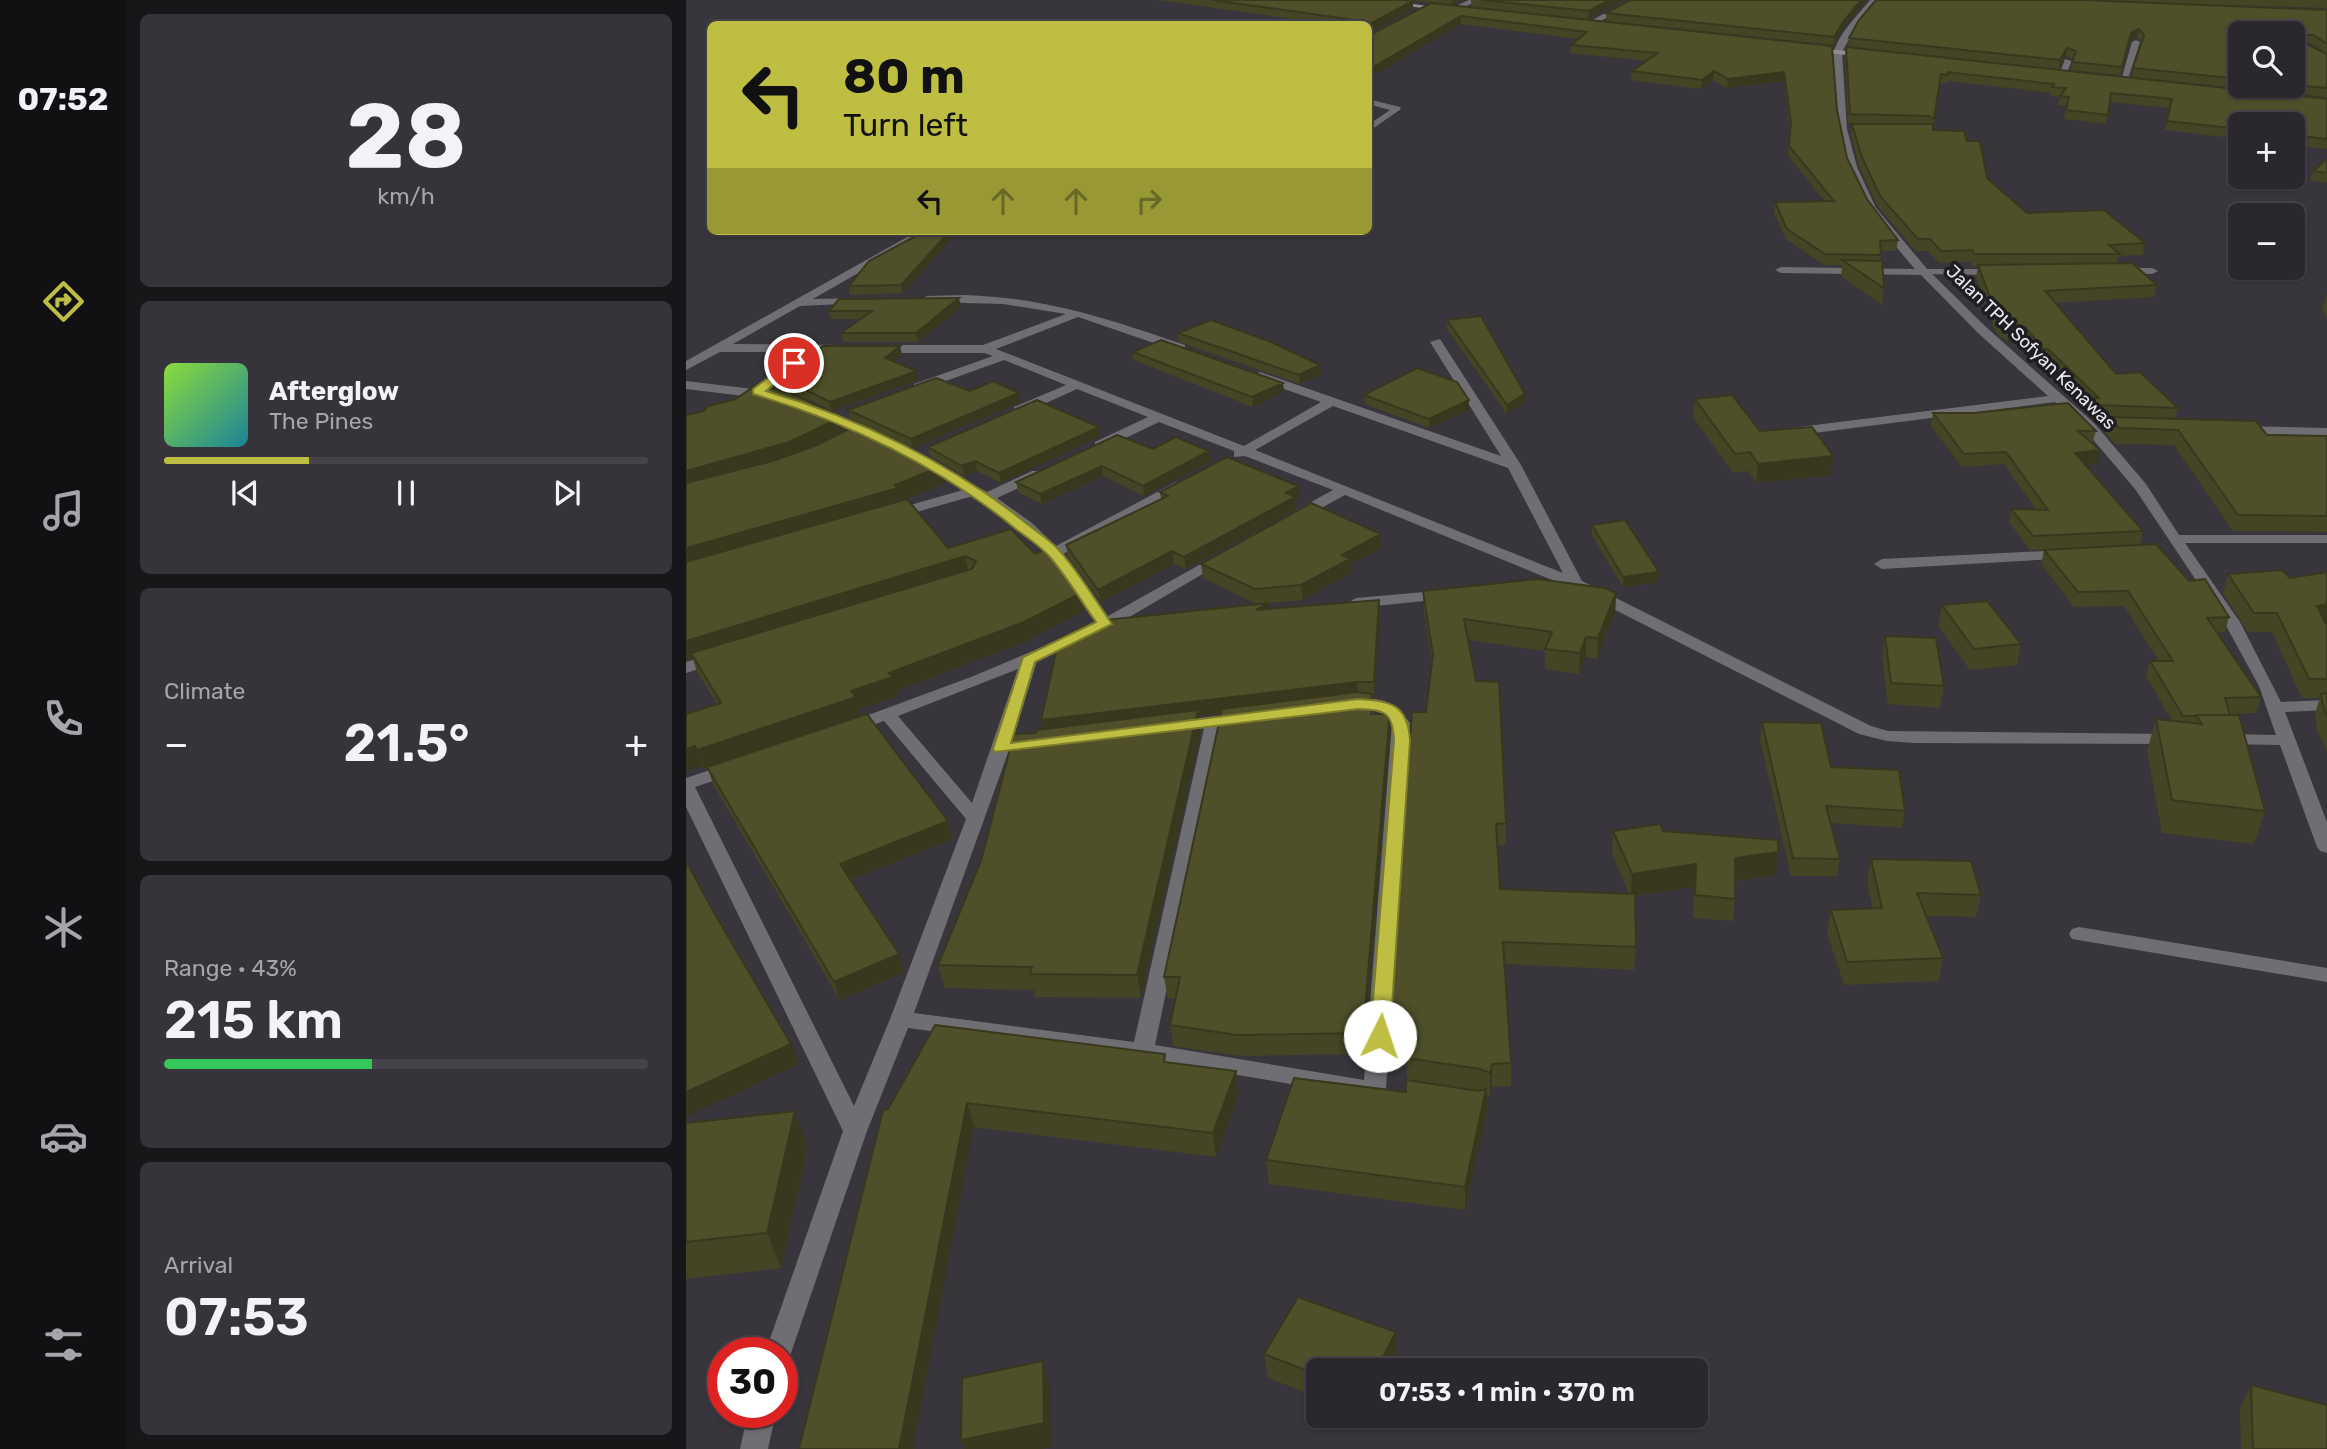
<!DOCTYPE html>
<meta charset="utf-8">
<style>
:root{--surface:#2a282e;--page:#36343a;--text:#f1f3f6;--muted:#a5a6aa;--line:#46444a;--accent:#bebf42}
body{margin:0;font-family:Rubik,sans-serif;background:var(--page);color:var(--text);height:100vh;display:flex;flex-direction:column;font-size:26px;white-space:nowrap}
*{box-sizing:border-box;margin:0}
p{font-size:23px;color:var(--muted)}
.icon{flex:none;width:38px;height:38px;fill:none;stroke:currentColor;stroke-width:2;stroke-linecap:round;stroke-linejoin:round}
.map{position:relative;flex:1;overflow:hidden}
.panel{display:flex;flex-direction:column;gap:14px;padding:14px;background:#171619;width:560px}
.panel>*{flex:none}
.top-card{position:absolute;left:21px;top:21px;width:665px;height:214px;border-radius:10px;box-shadow:0 2px 5px #0004,0 0 0 2px var(--line);background:#bebf42;color:#111;overflow:hidden}
.buttons{position:absolute;left:1542px;top:21px;display:grid;gap:14px}
.buttons a{display:grid;place-items:center;width:77px;height:77px;border-radius:10px;background:var(--surface);box-shadow:0 2px 5px #0004,0 0 0 2px var(--line);font-size:35px}
.speed{position:absolute;left:21px;top:1337px;display:flex;gap:14px;font-size:35px;font-weight:700;text-align:center}
.speed>*{display:grid;place-content:center;width:91px;height:91px;border-radius:50%;background:var(--surface);box-shadow:0 2px 5px #0004,0 0 0 2px var(--line);line-height:1}
.speed .limit{border:10px solid #d22;background:#fff;color:#111}
.pin{position:absolute;display:grid;place-items:center;width:60px;height:60px;color:#fff;margin:-30px;border:4px solid #fff;border-radius:50%;box-shadow:0 2px 7px #0007}
.me{position:absolute;width:77px;margin:-38px;rotate:4deg;stroke-linejoin:round;filter:drop-shadow(0 0 5px #0008)}
.turn{display:flex;align-items:center;gap:24px;height:147px;padding:0 21px;font-size:32px}
.turn .icon{width:91px;height:91px;stroke-width:2.5}
.turn b{display:block;font-size:49px;line-height:60px}
.lanes{display:flex;align-items:center;height:66px;padding:0 21px;background:#0003;justify-content:center;gap:35px;direction:ltr}
.lanes .off{opacity:.35}
.big{font-size:52px;font-weight:600;line-height:1.1}
.panel .widget{flex:1;display:flex;flex-direction:column;justify-content:center;gap:10px;min-width:0;padding:0 24px;border-radius:10px;background:var(--page)}
.panel .dial{align-items:center;gap:0}
.dial b{font-size:91px;line-height:1}
.song{display:flex;align-items:center;gap:21px}
.cover{width:84px;height:84px;border-radius:10px;background:linear-gradient(135deg,hsl(90 70% 55%),hsl(190 70% 35%))}
.played{height:7px;border-radius:4px;background:linear-gradient(90deg,var(--accent) 30%,var(--line) 30%)}
.keys{display:flex;justify-content:space-around;direction:ltr}
.heat{display:flex;justify-content:space-between;align-items:center;font-size:38px;direction:ltr}
.charge{height:10px;border-radius:5px;background:linear-gradient(90deg,#34c759 43%,var(--line) 0)}
.trip{position:absolute;left:620px;top:1358px;width:402px;height:70px;border-radius:10px;background:var(--surface);box-shadow:0 2px 5px #0004,0 0 0 2px var(--line);font-weight:600;line-height:70px;text-align:center}
main{display:flex;flex:1;min-height:0}
.tab-bar{display:flex;flex-direction:column;width:126px;justify-content:space-around;align-items:center;background:#111012;color:var(--muted)}
.tab-bar .icon{width:49px;height:49px}
.tab-bar .active{color:var(--accent)}
.tab-bar b{font-size:32px;color:var(--text)}
.map>svg:first-child{display:block}
.lines{fill:none;stroke-linecap:round;stroke-linejoin:round}
.lane{fill:#6f6e72;fill-rule:evenodd}
.street{fill:#6f6e72;fill-rule:evenodd}
.secondary{fill:#8f8d93;fill-rule:evenodd}
.wall{fill:#444524;fill-rule:evenodd}
.shaded-wall{fill:#37381d}
.building{fill:#4f502a;stroke:#37381d;stroke-width:2}
.route{fill:#bebf42;stroke:#7c7c2b;stroke-width:2}
.labels{text-anchor:middle;stroke-width:7;stroke-linejoin:round;paint-order:stroke}
.far-street-label{font-size:18px;fill:#ebeaef;stroke:#1e1d21}
</style>
<main>
<nav class="tab-bar">
<b>07:52</b>
<svg class="icon active" aria-label="directions" viewBox="0 0 24 24"><path d="M12 3l9 9-9 9-9-9zM9 14v-3h6M13 9l2 2-2 2"/></svg>
<svg class="icon" aria-label="music" viewBox="0 0 24 24"><path d="M9 18V5l10-2v13"/><circle cx="6" cy="18" r="3"/><circle cx="16" cy="16" r="3"/></svg>
<svg class="icon" aria-label="phone" viewBox="0 0 24 24"><path d="M5 4h4l2 5-3 2q2 4 5 5l2-3 5 2v4C11 20 4 13 5 4z"/></svg>
<svg class="icon" aria-label="climate" viewBox="0 0 24 24"><path d="M12 3v18M4 7l16 10M4 17L20 7"/></svg>
<svg class="icon" aria-label="car" viewBox="0 0 24 24"><path d="M5 17H2v-5l4-1 3-4h7l3 4 3 1v5h-3M9 17h6M6 11h13"/><circle cx="7" cy="17" r="2"/><circle cx="17" cy="17" r="2"/></svg>
<svg class="icon" aria-label="filters" viewBox="0 0 24 24"><path d="M4 7h16M4 17h16"/><circle cx="9" cy="7" r="2"/><circle cx="15" cy="17" r="2"/></svg>
</nav>
<section class="panel">
<div class="widget dial"><b>28</b><p>km/h</p></div>
<div class="widget">
<div class="song"><i class="cover"></i><div><b>Afterglow</b><p>The Pines</p></div></div>
<div class="played"></div>
<div class="keys"><svg class="icon" aria-label="previous" viewBox="0 0 24 24"><path d="M18 5L8 12l10 7zM5 5v14"/></svg><svg class="icon" aria-label="pause" viewBox="0 0 24 24"><path d="M8 5v14M16 5v14"/></svg><svg class="icon" aria-label="next" viewBox="0 0 24 24"><path d="M6 5l10 7-10 7zM19 5v14"/></svg></div>
</div>
<div class="widget"><p>Climate</p>
<div class="heat"><a>−</a><b class="big">21.5°</b><a>+</a></div>
</div>
<div class="widget"><p>Range · 43%</p><b class="big">215 km</b><div class="charge"></div></div>
<div class="widget"><p>Arrival</p><b class="big">07:53</b></div>
</section>
<div class="map">
<svg width="1641" height="1449" viewBox="0 0 1641 1449">
<rect width="100%" height="100%" fill="#38353d"/>
<g class="lines">
<path class="lane" d="M1431 268H1466L1472 271 1466 274 1427 273 1425 271Z
M1238 269H1312L1318 272 1312 275 1234 274 1232 272Z"/>
<path class="street" d="M783 0H793L770 11 763 9Z
M943 0H952L906 26 899 24Z
M1184 0H1192L1170 27 1156 52 1161 129 1171 167 1190 208 1242 270 1300 327 1408 423 1460 484 1493 535H1641V543H1499L1554 622 1595 702 1641 700V710L1599 712 1641 822V853L1634 851 1631 847 1594 745 1538 744 1529 739 1538 734 1590 735 1573 686 1538 622 1449 489 1398 429 1369 402 1105 436 1098 432 1105 428 1362 396 1292 333 1235 275 1095 273 1089 270 1095 267 1229 269C1177 210 1153 171 1150 91 1149 80 1146 65 1148 53 1151 35 1173 14 1184 0Z
M1450 40 1454 42 1441 82 1434 84 1446 42Z
M1379 59 1386 61 1378 78H1372Z
M682 99 714 107 715 109 682 132V125L704 110 682 104Z
M232 231H245L127 299 174 298 180 301 178 303 114 306 47 344 156 345 162 349 160 352H130L81 391 89 395 83 399 0 389V381L67 389 115 352H34L0 370V361Z
M279 295C362 298 422 319 499 345V351H491L392 317 310 349 558 446 635 402 570 379 568 376 574 372 815 456 744 342 754 339 835 465 896 581 1185 726 1202 731 1486 734 1495 739 1486 744 1228 743 1201 741 1173 734 888 589 659 495 617 518H607L605 515 607 512 647 490 559 456 548 457V451L473 422 419 448H409V442L462 417 391 389 338 413H328V407L380 385 318 360 232 391 228 390V384L307 356 298 353H191L185 349 191 345H297L380 314 317 304 241 302 235 299 241 296ZM647 406 822 468 877 573 569 450Z
M136 409 192 433 194 436 192 439H182L131 416V410Z
M1553 426 1641 428V436L1548 433V427Z
M237 457 301 492 346 471H356V477L311 498 346 523 370 546 490 482H500V488L377 554 422 616 531 555 536 553 544 558 440 619 445 623 443 626 413 627C393 600 376 569 352 544 333 525 310 510 287 496L213 517H203L201 514 203 511 277 490 232 464 230 461Z
M1381 550 1386 552 1389 555 1386 558 1196 569 1188 564 1196 559Z
M761 590 767 592 769 595 767 598 670 608 662 603 670 598Z
M392 632 400 637 398 640 351 661 326 742 348 740 357 745 348 750 322 753 228 1013 448 1042 518 728 490 731 481 726 490 721 556 713 565 718 562 722 536 726 469 1045 678 1080 706 723C687 699 668 718 655 705 666 693 696 698 709 706 715 710 719 717 724 723L700 1089 697 1095 689 1098 681 1095 679 1091 670 1095 457 1059 222 1028 181 1131 105 1353 101 1361 96 1363V1353H79L157 1131 0 807V778L45 763 54 769 51 773 9 787 168 1106 204 1019 280 819 198 721 164 733 155 728 158 724 285 677ZM332 669 286 803 212 716Z
M30 653 36 654 38 658 36 662 0 673V662Z
M1393 927 1641 968V982L1386 939 1383 934 1386 929Z
M62 1412H90L82 1449H54Z"/>
<path class="secondary" d="M673 0H697L765 9 761 11Z
M1122 47 1181 53 1185 55 1181 57 1119 51Z"/>
</g>
<path class="wall" d="M472 0H720L727 1V9L682 24H642Z
M722 0H777L766 5Z
M785 0H938L902 19 785 7Z
M1190 0H1641V8L1435 2 1641 10V54L1624 43H1618L1641 54V97L1446 77 1456 42 1451 38 1443 41 1434 75 1385 70 1387 59 1380 56 1373 69 1162 47 1163 38ZM1554 33H1606V86H1554Z
M745 3 1146 46 1151 110 1161 158 1181 199 1212 240 1210 251H1195L1194 261 1198 288 1196 305 1155 276 1156 265H1138L1100 239 1088 213 1089 202 1139 201 1102 156 1104 132 1098 81 1041 88 1027 80 1015 89 945 80 946 71 961 61 884 53 885 45 892 39 775 24Z
M920 13 1156 30 1148 45 920 21Z
M1160 47 1641 99V149L1606 145V124H1554V139L1479 130 1484 108 1423 102 1420 124 1378 119 1381 106 1372 105 1374 97 1364 96 1365 93 1261 81V83H1254L1247 130 1281 141 1301 178 1341 213 1459 243 1457 255 1433 256 1431 264 1471 285 1468 297 1369 303 1430 374 1492 408 1489 419 1581 435 1641 436V532L1547 531 1488 445 1429 444 1420 433 1423 420 1407 419 1400 413 1402 405 1360 362H1355L1337 340 1321 342 1310 332 1290 277 1292 266H1286L1284 262 1253 263 1242 251H1230L1192 207 1173 166 1165 135 1166 124H1205L1162 123 1159 56Z
M1641 159V183L1624 180 1627 171Z
M239 231H273L217 293 164 295 163 286Z
M1641 294V318L1636 310Z
M275 307 232 342H157L155 333 174 319H145L143 311Z
M761 320 839 394V403L821 414 761 329Z
M492 333 634 365 635 374 614 384 493 342Z
M214 346 216 355 208 361 231 371 233 380 146 411 125 400 112 397 159 431 259 483 216 501 262 548 398 611 341 641 210 691 212 696 173 709 175 716 267 839 164 880 218 972 154 1000 27 784 22 768 18 769 16 766 0 771V714L31 704 11 672 7 659 0 661 18 411 89 389 86 381Z
M447 352 597 383 598 392 567 407 448 360Z
M284 391 335 402 227 448 164 419 162 410Z
M678 395 783 410 743 428 679 404Z
M1009 399 1074 431 1147 456 1145 475 1070 483 1063 471 1047 473 1007 417Z
M1247 413 1410 431 1406 444 1411 463 1398 464 1457 531 1454 545 1344 550 1323 522 1325 509H1350L1318 464 1276 467 1245 426Z
M414 436 315 483 291 471 278 476 244 456 242 447Z
M467 449 523 451 525 461 458 496 417 476 356 504 332 492 330 482Z
M474 492 613 498 609 500 610 509 500 569 488 564 415 602 382 557 380 545 475 499Z
M906 525 972 582 937 587 906 535Z
M696 548 665 564V573L617 600 571 604 517 578 515 564Z
M1358 550 1503 581 1543 617 1539 632 1531 633 1575 697 1570 713 1543 714 1579 811 1568 844 1476 833 1461 751 1470 719 1486 721 1460 676 1464 661H1473L1438 606 1388 607 1355 564Z
M1542 574 1639 622 1641 626V752L1631 730 1629 713 1634 698H1616L1586 632H1562L1537 593Z
M737 591 930 593 929 613 911 659 900 657 893 674 859 669V651L782 640 820 823V845H811L814 889 943 894 926 853 927 831H977L1090 875 1049 881V899L1047 921 1007 918 1008 887 949 896 950 947 948 970 818 964 825 1063V1086L806 1087 804 1096 800 1094 801 1112 779 1210 583 1184 580 1160 720 1092 721 1080 720 1054H706L704 1031 746 663 738 611Z
M1256 605 1335 644 1331 665 1284 670 1252 626Z
M583 609 694 614 688 697H687V714L704 741 678 1054 554 1056 487 1046 484 1025 490 998H482L478 977 535 713 513 716 515 732 455 998 349 997 348 990 259 988 252 965 350 733 357 729 355 720Z
M1199 636 1258 686 1254 708 1202 704 1196 657Z
M1076 722 1145 767 1219 811 1216 828 1145 823 1154 859 1151 876H1105L1074 739Z
M1185 859 1295 895 1290 917 1241 916 1257 958 1253 981 1158 985 1141 933 1145 910 1187 909 1181 882Z
M480 1062 550 1071 553 1095 530 1157 288 1127 197 1110Z
M109 1111 122 1146 95 1268 0 1279V1123Z
M710 1332 711 1356 704 1370H632V1397L582 1378 578 1354Z
M1565 1385 1641 1449H1555L1554 1409Z"/>
<path class="shaded-wall" d="M766 0H777L766 5Z
M923 0H938L902 19 903 11Z
M1175 0H1181L1156 30 1148 45V37L1157 22Z
M727 1V9L682 34V25Z
M775 16V24L682 79V70Z
M1453 29 1451 38 1443 41 1434 75 1445 33Z
M1381 48 1380 56 1373 69 1374 60Z
M1028 71 1027 80 1015 89 1016 80Z
M1098 72V81L1041 88 1042 79Z
M264 231H273L217 293 215 285Z
M273 298 275 307 232 342 230 333Z
M1339 327 1337 340 1321 342 1323 329Z
M214 346 216 355 201 367 199 358Z
M634 365 635 374 614 384 613 375Z
M231 371 233 380 146 411 144 402Z
M597 383 598 392 567 407 566 397Z
M333 393 335 402 227 448 225 439Z
M839 394V403L821 414V405Z
M783 400V410L743 428V419Z
M156 417 160 433 108 459 0 489V471Z
M413 427 414 436 315 483 313 473Z
M1414 450 1411 463 1386 466 1389 453Z
M523 451 525 461 458 496 457 486Z
M1147 456 1145 475 1070 483 1072 464Z
M289 461 291 471 278 476 276 466Z
M256 466 259 483 215 501 0 567V548L209 485Z
M416 466 417 476 356 504 354 494Z
M612 486 613 498 609 500 610 509 500 569 498 557 600 493Z
M695 534 696 548 665 564V573L617 600 615 585 656 555Z
M486 551 488 564 415 602 412 590Z
M279 556 283 573 5 653 7 659 0 661V641Z
M973 572 972 582 937 587V577Z
M395 593 398 611 341 641 210 691 212 696 173 709 175 716 18 769 11 750 203 673Z
M930 593 929 613 911 659 912 638Z
M693 600 694 614 688 697V682Z
M583 603 584 618 570 610Z
M1641 604V622L1624 625 1631 606Z
M900 637V657L893 674 894 653Z
M671 682 672 696 513 716 515 732 455 998 451 975 358 735 355 720Z
M703 721 704 741 678 1054 677 1033Z
M9 746 16 766 0 771V749Z
M262 821 267 839 159 882 154 864Z
M1092 852 1090 875 1047 881 1049 858Z
M1010 864 1008 887 945 896 946 874Z
M213 954 218 972 154 1000 148 982Z
M105 1044 113 1064 0 1117V1092Z
M806 1064V1087L804 1096V1073Z
M550 1071 553 1095 530 1157 527 1133Z
M800 1089 801 1112 779 1210V1187Z
M281 1103 288 1127 227 1449H213Z
M109 1111 122 1146 95 1268 81 1233Z
M710 1332 711 1356 704 1370H690Z
M357 1361 364 1385 365 1447 355 1449H278L275 1440Z"/>
<path class="building" d="M526 0H720L727 1 682 25 651 24 662 19Z
M796 0H923L903 11Z
M944 0H1175L1157 22 1148 37 920 13Z
M1190 0H1396L1641 10V44L1627 35H1617L1618 43 1641 54V88L1606 85V33H1554V79L1447 68 1458 35 1453 29 1445 33 1436 67 1386 62 1390 51 1381 48 1374 60 1163 38 1173 20Z
M745 3 1146 46 1151 110 1161 158 1181 199 1212 240 1194 241 1195 255 1139 254 1101 229 1089 202 1148 201 1103 146 1105 122 1098 72 1042 79 1028 71 1016 80 946 71 972 53 885 45 901 32 775 16 682 70V36Z
M1160 47 1641 99V139L1606 135V124H1554V129L1481 121 1486 99 1425 93 1422 115 1380 110 1383 97 1374 96 1380 88 1366 87 1368 84 1262 72V75L1255 74 1248 119 1243 116 1164 114Z
M1166 124H1247V130L1278 131 1281 141H1294L1301 178 1341 213 1418 210 1459 243 1423 245 1434 254H1288L1286 250 1255 251 1244 239H1232L1194 196 1175 155Z
M1641 159V173L1627 171Z
M239 231H264L215 285 163 286 183 261Z
M1156 260 1196 261 1198 288Z
M1446 263 1471 285 1359 291 1430 374 1454 372 1492 408 1410 405 1403 399 1413 398 1362 349H1357L1339 327 1323 329 1312 319 1292 265Z
M273 298 230 333H155L186 311H143L153 299Z
M795 316 839 394 821 405 761 320Z
M525 320 585 342 634 365 613 375 492 333Z
M475 340 597 383 566 397 447 352Z
M137 346H214L199 358 231 371 144 402 122 391 86 381Z
M731 368 771 382 783 400 743 419 678 395Z
M250 378 284 391 307 381 333 393 225 439 162 410Z
M71 384 109 395 156 417 103 442 0 471V415L18 411 22 406 50 399Z
M1046 395 1074 431 1126 427 1147 456 1072 464 1064 452 1049 454 1009 399Z
M351 400 413 427 313 473 289 461 276 466 242 447Z
M1382 403 1410 431H1392L1414 450 1389 453 1457 531 1347 536 1325 509 1362 510 1320 452 1278 454 1247 413H1288Z
M1423 417 1570 421 1581 435 1641 436V516L1552 515 1492 430 1433 428Z
M173 424 256 466 209 485 212 488 0 548V483L87 461 131 445Z
M431 435 467 449 490 437 523 451 457 486 416 466 354 494 330 482Z
M541 457 612 486 600 493 609 497 498 557 486 551 412 590 380 545 482 496 474 492Z
M221 499 262 548 325 529 349 554 361 548 395 593 338 622 203 673 207 677 165 691 170 697 11 750 9 746 0 749V714L35 703 5 653 286 569 290 561 279 556 0 641V562Z
M625 503 695 534 656 555 664 559 615 585 569 589 515 564Z
M939 520 973 572 937 577 906 525Z
M1470 544 1503 581 1519 579 1543 617 1521 618 1575 697 1539 698 1544 715H1510V716H1497L1464 661H1487L1442 591 1392 592 1358 550Z
M1596 570 1604 578 1641 572V604L1631 606 1641 626V679H1623L1591 613H1568L1542 574Z
M851 579 919 588 930 593 912 638 900 637 894 653 859 649 866 632 778 619 790 681 813 682 820 823 810 824 814 889 949 894 950 947 817 942 825 1063 806 1064 804 1073 794 1069 720 1058V1031H704L726 712H740L747 655 737 591Z
M693 600 688 682H671L355 720 373 639 410 621 583 603 570 610Z
M1301 601 1335 644 1288 649 1256 605Z
M1199 636 1250 638 1258 686 1205 683Z
M671 692 686 694 685 714H702L703 721 677 1033 551 1035 484 1025 494 977H478L536 709Z
M1641 693V717L1638 710 1635 694Z
M512 710 451 975 344 974 346 967 252 965 295 861 328 734 350 733 351 730Z
M181 714 262 821 154 864 213 954 148 982 21 767Z
M1510 715H1553L1579 811 1486 800 1470 719 1516 724Z
M1076 722 1135 723 1145 767 1213 770 1219 811 1140 806 1154 859 1107 858Z
M974 824 977 831 1092 840V852L1049 858V899L1009 895 1010 864 946 874 927 831Z
M1185 859 1285 861 1295 895 1231 893 1257 958 1161 962 1145 910 1196 908Z
M0 861 26 909 105 1044 0 1092Z
M249 1025 479 1054 478 1062 550 1071 527 1133 281 1103 213 1449H113L197 1110 202 1109Z
M608 1078 720 1092V1080L793 1091 800 1089 779 1187 580 1160Z
M109 1111 81 1233 0 1242V1123Z
M612 1297 710 1332 690 1370H632V1375L578 1354Z
M357 1361 358 1423 275 1440 276 1378Z
M1565 1385 1641 1405V1449H1567Z"/>
<path class="route" d="M104 361 114 363 80 391C173 418 265 463 340 523 351 532 364 540 373 550 393 572 409 600 426 624L349 662 325 743 672 699C705 701 722 704 724 741L704 1036 701 1041 694 1043 686 1041 684 1036 708 741C707 712 699 710 672 709L309 752 307 749 337 657 410 622C395 601 381 577 364 557 355 547 342 538 331 530 255 467 162 422 67 394V389Z"/>
<g class="labels">
<g class="far-street-label">
<text transform="translate(1345 347) rotate(44)" y="6">Jalan TPH Sofyan Kenawas</text>
</g>
</g>
</svg>
<div class="buttons">
<a><svg class="icon" aria-label="search" viewBox="0 0 24 24"><circle cx="10" cy="10" r="6"/><path d="M15 15l6 6"/></svg></a>
<a>+</a>
<a>−</a>
</div>
<div class="speed"><div class="limit">30</div></div>
<div class="pin" style="left:108px;top:363px;background:#d93025"><svg class="icon" aria-label="arrive" viewBox="0 0 24 24"><path d="M6 21V4h12l-3 4 3 4H6"/></svg></div>
<svg class="me" style="left:694px;top:1036px" viewBox="-20 -20 40 40"><circle r="19" fill="#fff"/><path d="M0-13L10 11 0 6-10 11z" fill="#bebf42"/></svg>
<div class="trip">07:53 · 1 min · 370 m</div>
<div class="top-card">
<div class="turn"><svg class="icon" aria-label="left" viewBox="0 0 24 24"><path d="M17 20v-9H6M10 6l-5 5 5 5"/></svg><div><b>80 m</b>Turn left</div></div>
<div class="lanes"><svg class="icon" aria-label="left" viewBox="0 0 24 24"><path d="M17 20v-9H6M10 6l-5 5 5 5"/></svg><svg class="icon off" aria-label="ahead" viewBox="0 0 24 24"><path d="M12 20V5M6 11l6-6 6 6"/></svg><svg class="icon off" aria-label="ahead" viewBox="0 0 24 24"><path d="M12 20V5M6 11l6-6 6 6"/></svg><svg class="icon off" aria-label="right" viewBox="0 0 24 24"><path d="M7 20v-9h11M14 6l5 5-5 5"/></svg></div>
</div>
</div>
</main>
